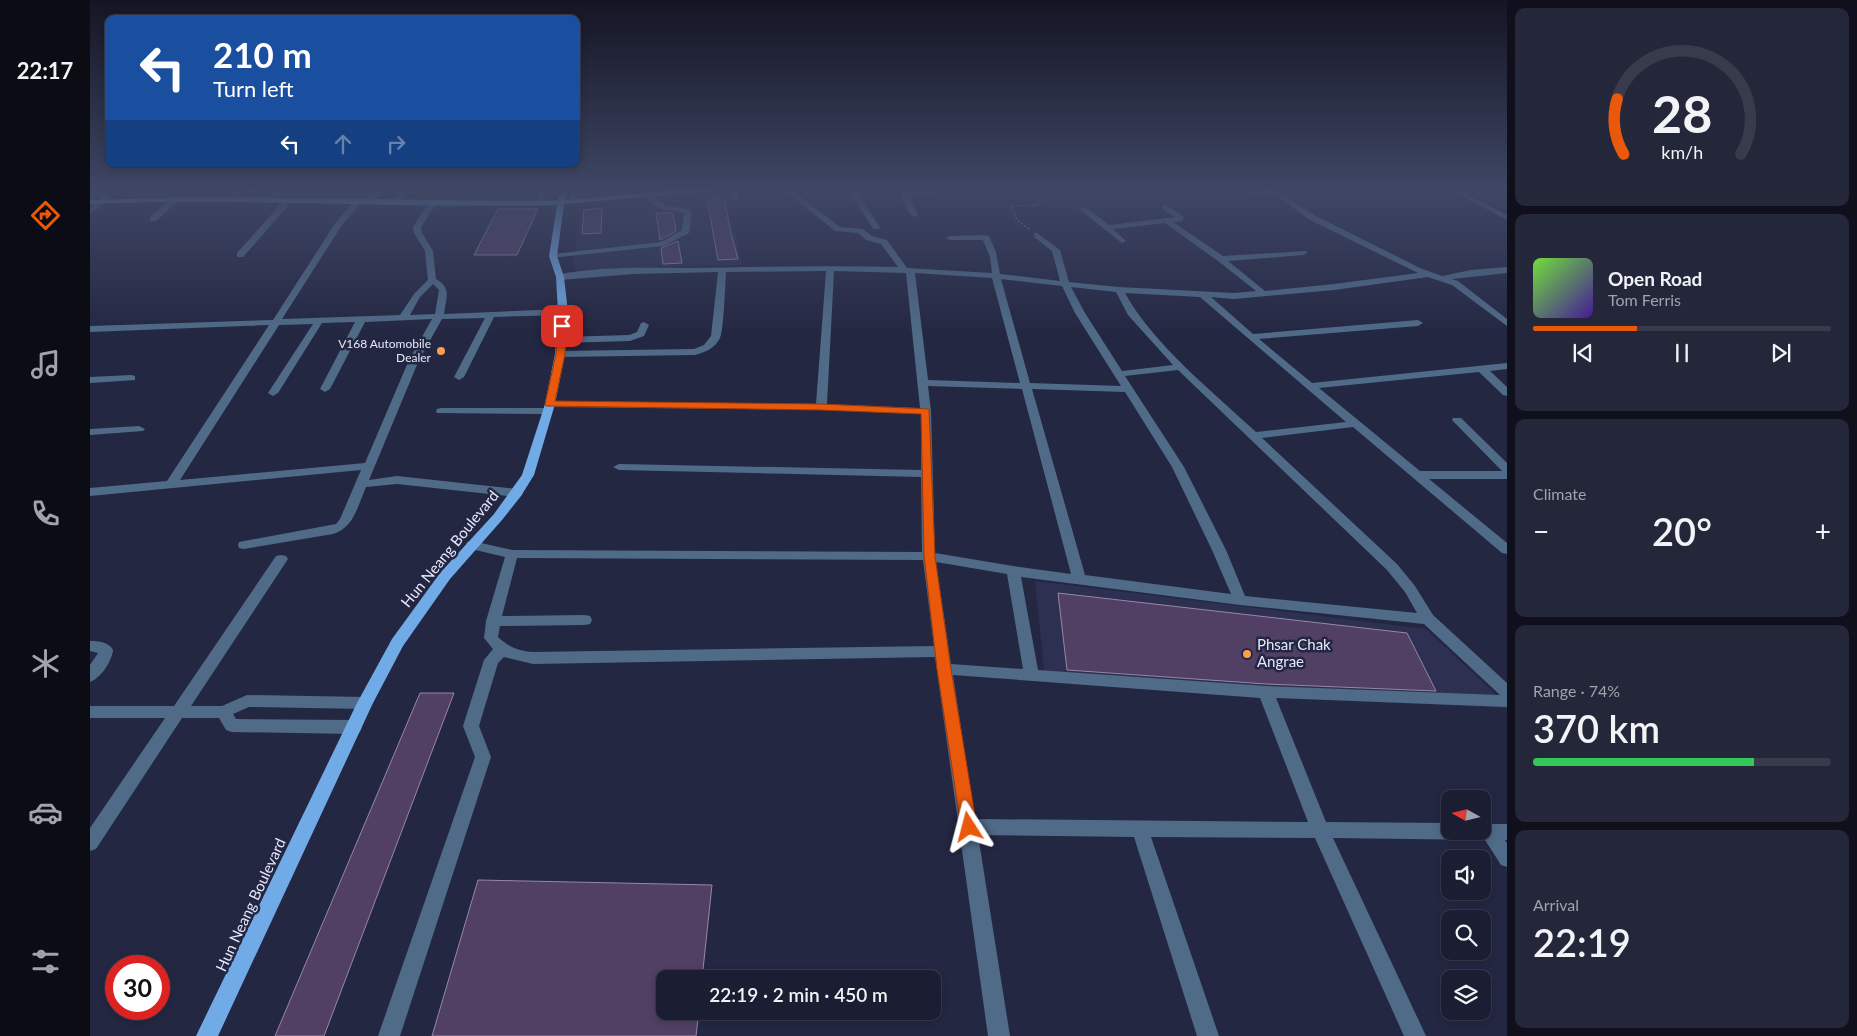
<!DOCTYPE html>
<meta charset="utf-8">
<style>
:root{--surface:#1b1d32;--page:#24263a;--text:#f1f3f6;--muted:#a0a2ac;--line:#393b4d;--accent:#ea580c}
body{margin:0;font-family:Lato,sans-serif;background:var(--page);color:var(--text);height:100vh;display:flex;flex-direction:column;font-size:19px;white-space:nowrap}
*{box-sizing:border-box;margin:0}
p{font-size:16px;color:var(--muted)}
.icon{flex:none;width:28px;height:28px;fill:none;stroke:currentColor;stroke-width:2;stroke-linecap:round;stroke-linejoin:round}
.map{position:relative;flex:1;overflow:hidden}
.drawer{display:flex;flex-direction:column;gap:8px;padding:8px;background:#0f101c;width:350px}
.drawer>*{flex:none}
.hud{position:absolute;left:15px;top:15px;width:475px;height:152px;border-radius:10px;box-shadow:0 2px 8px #0003,0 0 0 1px var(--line);background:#1a4fa0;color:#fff;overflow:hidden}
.needle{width:32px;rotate:278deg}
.controls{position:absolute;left:1351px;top:790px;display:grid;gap:10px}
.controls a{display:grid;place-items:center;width:50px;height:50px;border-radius:10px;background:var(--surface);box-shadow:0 2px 8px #0003,0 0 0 1px var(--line);font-size:25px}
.speed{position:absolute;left:15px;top:955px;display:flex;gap:10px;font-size:25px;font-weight:700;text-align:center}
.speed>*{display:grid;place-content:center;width:65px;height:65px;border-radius:50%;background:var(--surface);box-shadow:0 2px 8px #0003,0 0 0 1px var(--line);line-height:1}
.speed .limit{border:8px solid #d22;background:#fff;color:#111}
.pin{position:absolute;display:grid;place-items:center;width:42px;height:42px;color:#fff;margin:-21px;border-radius:10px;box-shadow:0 2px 8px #0006}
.me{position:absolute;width:55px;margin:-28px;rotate:351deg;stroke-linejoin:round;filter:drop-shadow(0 0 4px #0008)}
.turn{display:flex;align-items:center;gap:18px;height:105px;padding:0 25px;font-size:22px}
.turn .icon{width:65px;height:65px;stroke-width:2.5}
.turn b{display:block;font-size:35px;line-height:42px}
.lanes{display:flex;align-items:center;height:48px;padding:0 25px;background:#0003;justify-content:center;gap:25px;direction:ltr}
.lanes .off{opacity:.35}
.big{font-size:38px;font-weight:600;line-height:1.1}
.drawer .card{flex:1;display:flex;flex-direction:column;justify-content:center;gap:8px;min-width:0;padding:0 18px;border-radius:10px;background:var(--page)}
.drawer .dial{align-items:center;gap:0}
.dial svg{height:130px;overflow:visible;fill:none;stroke:var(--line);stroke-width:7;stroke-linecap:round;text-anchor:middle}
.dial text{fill:var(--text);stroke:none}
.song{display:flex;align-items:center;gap:15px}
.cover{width:60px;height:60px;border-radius:8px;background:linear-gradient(135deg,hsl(100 70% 55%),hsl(260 70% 35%))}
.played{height:5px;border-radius:2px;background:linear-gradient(90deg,var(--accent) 35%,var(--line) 35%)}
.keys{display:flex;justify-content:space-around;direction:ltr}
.heat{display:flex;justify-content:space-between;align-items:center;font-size:28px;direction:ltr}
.charge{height:8px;border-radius:4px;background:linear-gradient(90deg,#34c759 74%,var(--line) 0)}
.trip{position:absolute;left:566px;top:970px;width:285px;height:50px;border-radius:10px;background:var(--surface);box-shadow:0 2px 8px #0003,0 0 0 1px var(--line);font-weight:600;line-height:50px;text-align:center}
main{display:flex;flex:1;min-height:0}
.tab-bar{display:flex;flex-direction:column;width:90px;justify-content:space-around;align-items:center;background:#0b0c14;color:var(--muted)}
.tab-bar .icon{width:35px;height:35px}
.tab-bar .current{color:var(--accent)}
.tab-bar b{font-size:22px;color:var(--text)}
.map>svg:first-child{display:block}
.built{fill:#2d3051}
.building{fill:#513f64;stroke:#9688a7}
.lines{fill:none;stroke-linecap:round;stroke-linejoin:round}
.path{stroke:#75788f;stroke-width:2;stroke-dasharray:2 2;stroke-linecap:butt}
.minor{fill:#4f6b88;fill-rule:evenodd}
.major{fill:#70abe7;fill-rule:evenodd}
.route{fill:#ea580c;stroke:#983908}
.poi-dot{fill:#fa9f4f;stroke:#242742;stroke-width:2}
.labels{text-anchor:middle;stroke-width:5;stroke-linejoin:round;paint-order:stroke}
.far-poi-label{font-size:12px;fill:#e6e9fb;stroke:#242742;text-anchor:end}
.street-label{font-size:15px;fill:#e6e9fb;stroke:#242742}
.poi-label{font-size:15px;fill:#e6e9fb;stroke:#242742;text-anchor:start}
</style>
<main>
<nav class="tab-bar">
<b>22:17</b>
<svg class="icon current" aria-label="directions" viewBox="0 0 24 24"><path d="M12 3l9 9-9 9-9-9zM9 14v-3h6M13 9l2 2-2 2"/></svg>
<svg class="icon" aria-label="music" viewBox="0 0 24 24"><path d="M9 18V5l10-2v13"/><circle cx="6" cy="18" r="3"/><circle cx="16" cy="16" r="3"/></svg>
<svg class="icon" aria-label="phone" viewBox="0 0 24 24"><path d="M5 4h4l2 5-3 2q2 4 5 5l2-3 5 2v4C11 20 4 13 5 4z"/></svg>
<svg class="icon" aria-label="climate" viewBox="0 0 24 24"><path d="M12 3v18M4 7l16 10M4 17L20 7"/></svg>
<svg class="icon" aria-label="car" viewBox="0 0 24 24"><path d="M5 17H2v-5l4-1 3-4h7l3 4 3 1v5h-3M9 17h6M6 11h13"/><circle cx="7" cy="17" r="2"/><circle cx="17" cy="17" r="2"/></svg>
<svg class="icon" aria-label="filters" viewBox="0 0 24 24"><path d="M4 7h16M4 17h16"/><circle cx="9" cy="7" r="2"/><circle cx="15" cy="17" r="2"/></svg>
</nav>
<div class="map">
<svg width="1417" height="1036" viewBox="0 0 1417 1036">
<rect width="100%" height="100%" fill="#242742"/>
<path class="built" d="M636 192 652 265 486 270 483 264 490 209Z
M945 581 1336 629 1417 705V708L1178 697 955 679Z"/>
<path class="building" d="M634 198 641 233 648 259 628 260 617 199Z
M512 208 511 233 492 234 494 210Z
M408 209H448L427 255H384Z
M566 213H583L586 231 570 240Z
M588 241 592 263 573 264 571 248Z
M968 593 1317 633 1346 691 1176 684 977 670Z
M330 693H364L234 1036H185Z
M388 880 622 885 612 979H575V1011H609L606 1036H342Z"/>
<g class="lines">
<path class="path" d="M939 229 927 220 921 206 948 205 950 200 958 196 954 189"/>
<path class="minor" d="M7 189H15L0 199V194Z
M148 189H156L150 196H144L143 194Z
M187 189H195L189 196H183L182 194Z
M287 189H295L282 203H276V199Z
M314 189H321L310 203H304L303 201Z
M451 189H458L453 203 449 205 445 203Z
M482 189H489L486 202 482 204 478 202Z
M555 189H561C573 211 578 204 600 210L602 214 599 233 573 246 460 258V254H463L571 242 592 230 594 213C578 209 556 210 555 189Z
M639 189H646L649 199H643Z
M693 189H700L750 227 773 229 782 236 797 240 817 268 902 273 900 257 893 240H860L856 238 860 236 893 235 899 236 906 252 910 274 970 281 962 251 944 237V233H947L970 250 979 282 1029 287 1144 293 1166 291 1128 261 1075 223 1023 229 1036 241 1032 243 989 209 996 207 1019 225 1085 217 1072 209V205H1075L1094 217 1092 221 1083 222 1133 256 1216 251 1217 253 1213 255 1138 261 1175 291 1244 284 1328 273 1220 220 1184 194 1133 191 1130 189H1185L1226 216 1330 268 1352 276 1381 270 1417 267V273L1362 279 1368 281 1417 319V326L1362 285 1338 277 1244 290 1144 299 1121 297 1163 334 1328 320 1333 323 1328 326 1169 339 1222 383 1417 363V369L1400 371 1417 387V396L1413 395 1389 372 1229 388 1330 471H1412L1362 420 1363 418H1371L1417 463V479H1339L1417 543V554L1412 553 1263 427 1172 438 1307 564 1325 586 1343 615 1417 683V707L1186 698 1236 822 1360 823V831H1392V824H1417V840H1415L1417 843V867L1411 865 1395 840 1243 838 1336 1036H1314L1225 838 1061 837 1129 1036H1107L1044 837 888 835 920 1036H898L845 657 443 664 414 657 408 663 389 726 401 757 310 1036H288L385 757 373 726 394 660 403 649 394 638 396 621 415 557 377 548 376 545 377 542 382 541 422 550 832 552 831 477 529 470 523 467 529 464 831 470V414L731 410 460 407 455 404 460 401 726 404 736 271 636 272C635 286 634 328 630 338 625 348 616 352 605 355L470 357 465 354 470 351 604 349 614 345 621 336 628 272 543 274 470 280 467 279V275C508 266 554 268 596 268 666 267 737 265 808 267L791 244 776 240 768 233 745 231ZM744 271 816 273 830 408 737 404ZM825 273 902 278 930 383 838 380ZM911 279 972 286 985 313 1031 386 940 383ZM981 287 1026 292 1038 315 1083 365 1032 371 995 313ZM1035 293 1110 297 1256 422 1166 432C1124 393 1062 343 1035 293ZM1088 370 1297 570 1315 592 1327 613 1155 596 1136 550 1094 467 1035 376ZM838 386 932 389 981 574 923 566 845 553 841 411ZM942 389 1035 392 1082 467 1122 550 1141 594 995 575ZM427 558 833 560 844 646 443 652C428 651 419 647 408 637L410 626 495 625 500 624 502 620 500 616 495 615 412 616ZM846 562 917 574 933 669 861 664ZM931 577 1150 605 1334 624 1410 695 1176 686 948 670ZM863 675 1170 698 1218 822 885 819Z
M758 189H764L790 227 789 229H783Z
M807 189H815L818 192 844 191 848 193 844 195 820 196 828 215 824 217C816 213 814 197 807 189Z
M1095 189H1119C1113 193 1101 193 1095 189Z
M1359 189H1367L1417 215V220Z
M15 194 22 196 0 214V208Z
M83 197 90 199 66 221H60V217Z
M196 198 203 200 153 257H147V253Z
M266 199 273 201 252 225 192 319 310 315 324 294 338 280 335 251 324 233 323 227 340 200H343L347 202 331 227 332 233 343 251 346 279C362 288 356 298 354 314L473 309 478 312 473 315 404 317 374 377 369 380 364 377 395 318 352 319 329 360 279 480 307 476 427 489 431 490 433 493 431 496 427 497 307 484 276 487C268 505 264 528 243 534L154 549 149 548 148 545 149 542 246 524 250 519 271 470 0 496V488L77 481 179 325 0 332V326L183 320 246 222ZM343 284 349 290 345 314 320 315 330 297ZM342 319 319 360 275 463 90 480 189 325 223 324 178 393 183 396 188 393 232 323 265 322 230 389 235 392 240 389 275 322Z
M554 322 559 325 554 336 540 341 471 343 466 340 471 337 539 335 547 332 551 323Z
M41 375 45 376V380L0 383V377Z
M351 408H457L462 411 457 414 347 413 346 411 347 409Z
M49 426 55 429 53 431 0 435V429Z
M191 555 196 556 198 559 101 706H132L157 695 275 697 280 699 283 703 280 707 275 709 159 707 143 714 146 719 264 720 270 722 272 727 270 732 264 734 142 732 136 730 129 718H92L6 849 0 851V828L75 718H0V706H84L186 556Z
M0 641C9 641 19 642 23 650 22 661 11 678 0 682V665L8 653 0 651Z"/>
<path class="major" d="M609 189H629L625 191 474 204 467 256 474 277 478 312 475 354 465 404 444 475 431 496 412 520 360 579 313 646 283 703 128 1036H106L267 703 302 639 350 573 404 514 432 475 455 404 465 354 468 312 466 277 459 256 467 205C311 209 156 197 0 204V200L113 197 451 201 468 200V196L472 194 476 196 475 200Z"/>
</g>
<linearGradient id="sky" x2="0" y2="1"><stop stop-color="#141524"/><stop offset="0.57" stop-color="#3f4765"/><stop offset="1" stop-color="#3f4765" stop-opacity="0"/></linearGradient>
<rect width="1417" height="334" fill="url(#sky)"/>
<path class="route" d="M472 323 476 326 475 354 465 401 731 404 839 409 845 556 861 669 887 827 884 832 879 834 873 832 871 827 847 669 834 556 831 414 731 410 456 406 455 404 466 354 468 326Z"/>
<g class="poi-dot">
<circle cx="351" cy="351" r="5"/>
<circle cx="1157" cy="654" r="5"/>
</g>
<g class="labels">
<g class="far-poi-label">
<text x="341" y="348">V168 Automobile<tspan x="341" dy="14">Dealer</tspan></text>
</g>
<g class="street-label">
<text transform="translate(360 549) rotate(-51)" y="5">Hun Neang Boulevard</text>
<text transform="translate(161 905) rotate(-65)" y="5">Hun Neang Boulevard</text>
</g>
<g class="poi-label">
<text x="1167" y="650">Phsar Chak<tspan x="1167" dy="17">Angrae</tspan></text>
</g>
</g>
</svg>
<div class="controls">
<a><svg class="needle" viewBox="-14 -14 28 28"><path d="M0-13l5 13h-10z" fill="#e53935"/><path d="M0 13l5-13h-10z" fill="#a0a2ac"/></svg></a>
<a><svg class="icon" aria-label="sound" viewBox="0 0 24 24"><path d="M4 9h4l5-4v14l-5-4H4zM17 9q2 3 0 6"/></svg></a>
<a><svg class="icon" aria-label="search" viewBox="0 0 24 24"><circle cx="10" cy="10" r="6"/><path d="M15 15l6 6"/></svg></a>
<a><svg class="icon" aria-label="layers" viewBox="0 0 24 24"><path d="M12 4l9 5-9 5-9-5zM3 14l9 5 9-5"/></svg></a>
</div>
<div class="speed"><div class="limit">30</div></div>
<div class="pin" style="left:472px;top:326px;background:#d93025"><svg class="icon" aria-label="arrive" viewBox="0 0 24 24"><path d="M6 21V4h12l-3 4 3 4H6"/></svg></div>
<svg class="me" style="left:879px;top:827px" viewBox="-20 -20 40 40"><path d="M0-17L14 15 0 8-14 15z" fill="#ea580c" stroke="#fff" stroke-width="4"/></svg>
<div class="trip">22:19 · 2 min · 450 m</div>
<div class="hud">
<div class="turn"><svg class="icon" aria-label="left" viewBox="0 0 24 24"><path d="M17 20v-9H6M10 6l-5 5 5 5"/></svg><div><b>210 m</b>Turn left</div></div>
<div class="lanes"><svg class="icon" aria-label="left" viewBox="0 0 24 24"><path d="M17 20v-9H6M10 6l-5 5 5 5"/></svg><svg class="icon off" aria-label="ahead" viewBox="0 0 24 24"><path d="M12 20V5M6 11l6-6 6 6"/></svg><svg class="icon off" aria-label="right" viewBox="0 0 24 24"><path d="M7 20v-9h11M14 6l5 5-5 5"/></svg></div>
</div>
</div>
<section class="drawer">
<div class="card dial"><svg viewBox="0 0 100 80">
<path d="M14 69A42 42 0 1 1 86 69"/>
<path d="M14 69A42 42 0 0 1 10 35" stroke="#ea580c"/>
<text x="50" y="56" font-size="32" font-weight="700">28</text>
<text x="50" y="72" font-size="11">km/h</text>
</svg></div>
<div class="card">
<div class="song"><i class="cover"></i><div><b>Open Road</b><p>Tom Ferris</p></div></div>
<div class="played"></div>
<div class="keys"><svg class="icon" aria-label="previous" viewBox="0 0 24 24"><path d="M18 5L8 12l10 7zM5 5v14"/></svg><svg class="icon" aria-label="pause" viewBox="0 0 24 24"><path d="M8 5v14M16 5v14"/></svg><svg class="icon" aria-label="next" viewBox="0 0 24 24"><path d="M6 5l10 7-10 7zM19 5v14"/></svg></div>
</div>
<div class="card"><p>Climate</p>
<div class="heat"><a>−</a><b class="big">20°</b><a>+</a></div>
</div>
<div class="card"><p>Range · 74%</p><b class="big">370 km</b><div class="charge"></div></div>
<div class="card"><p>Arrival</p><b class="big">22:19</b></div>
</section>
</main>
